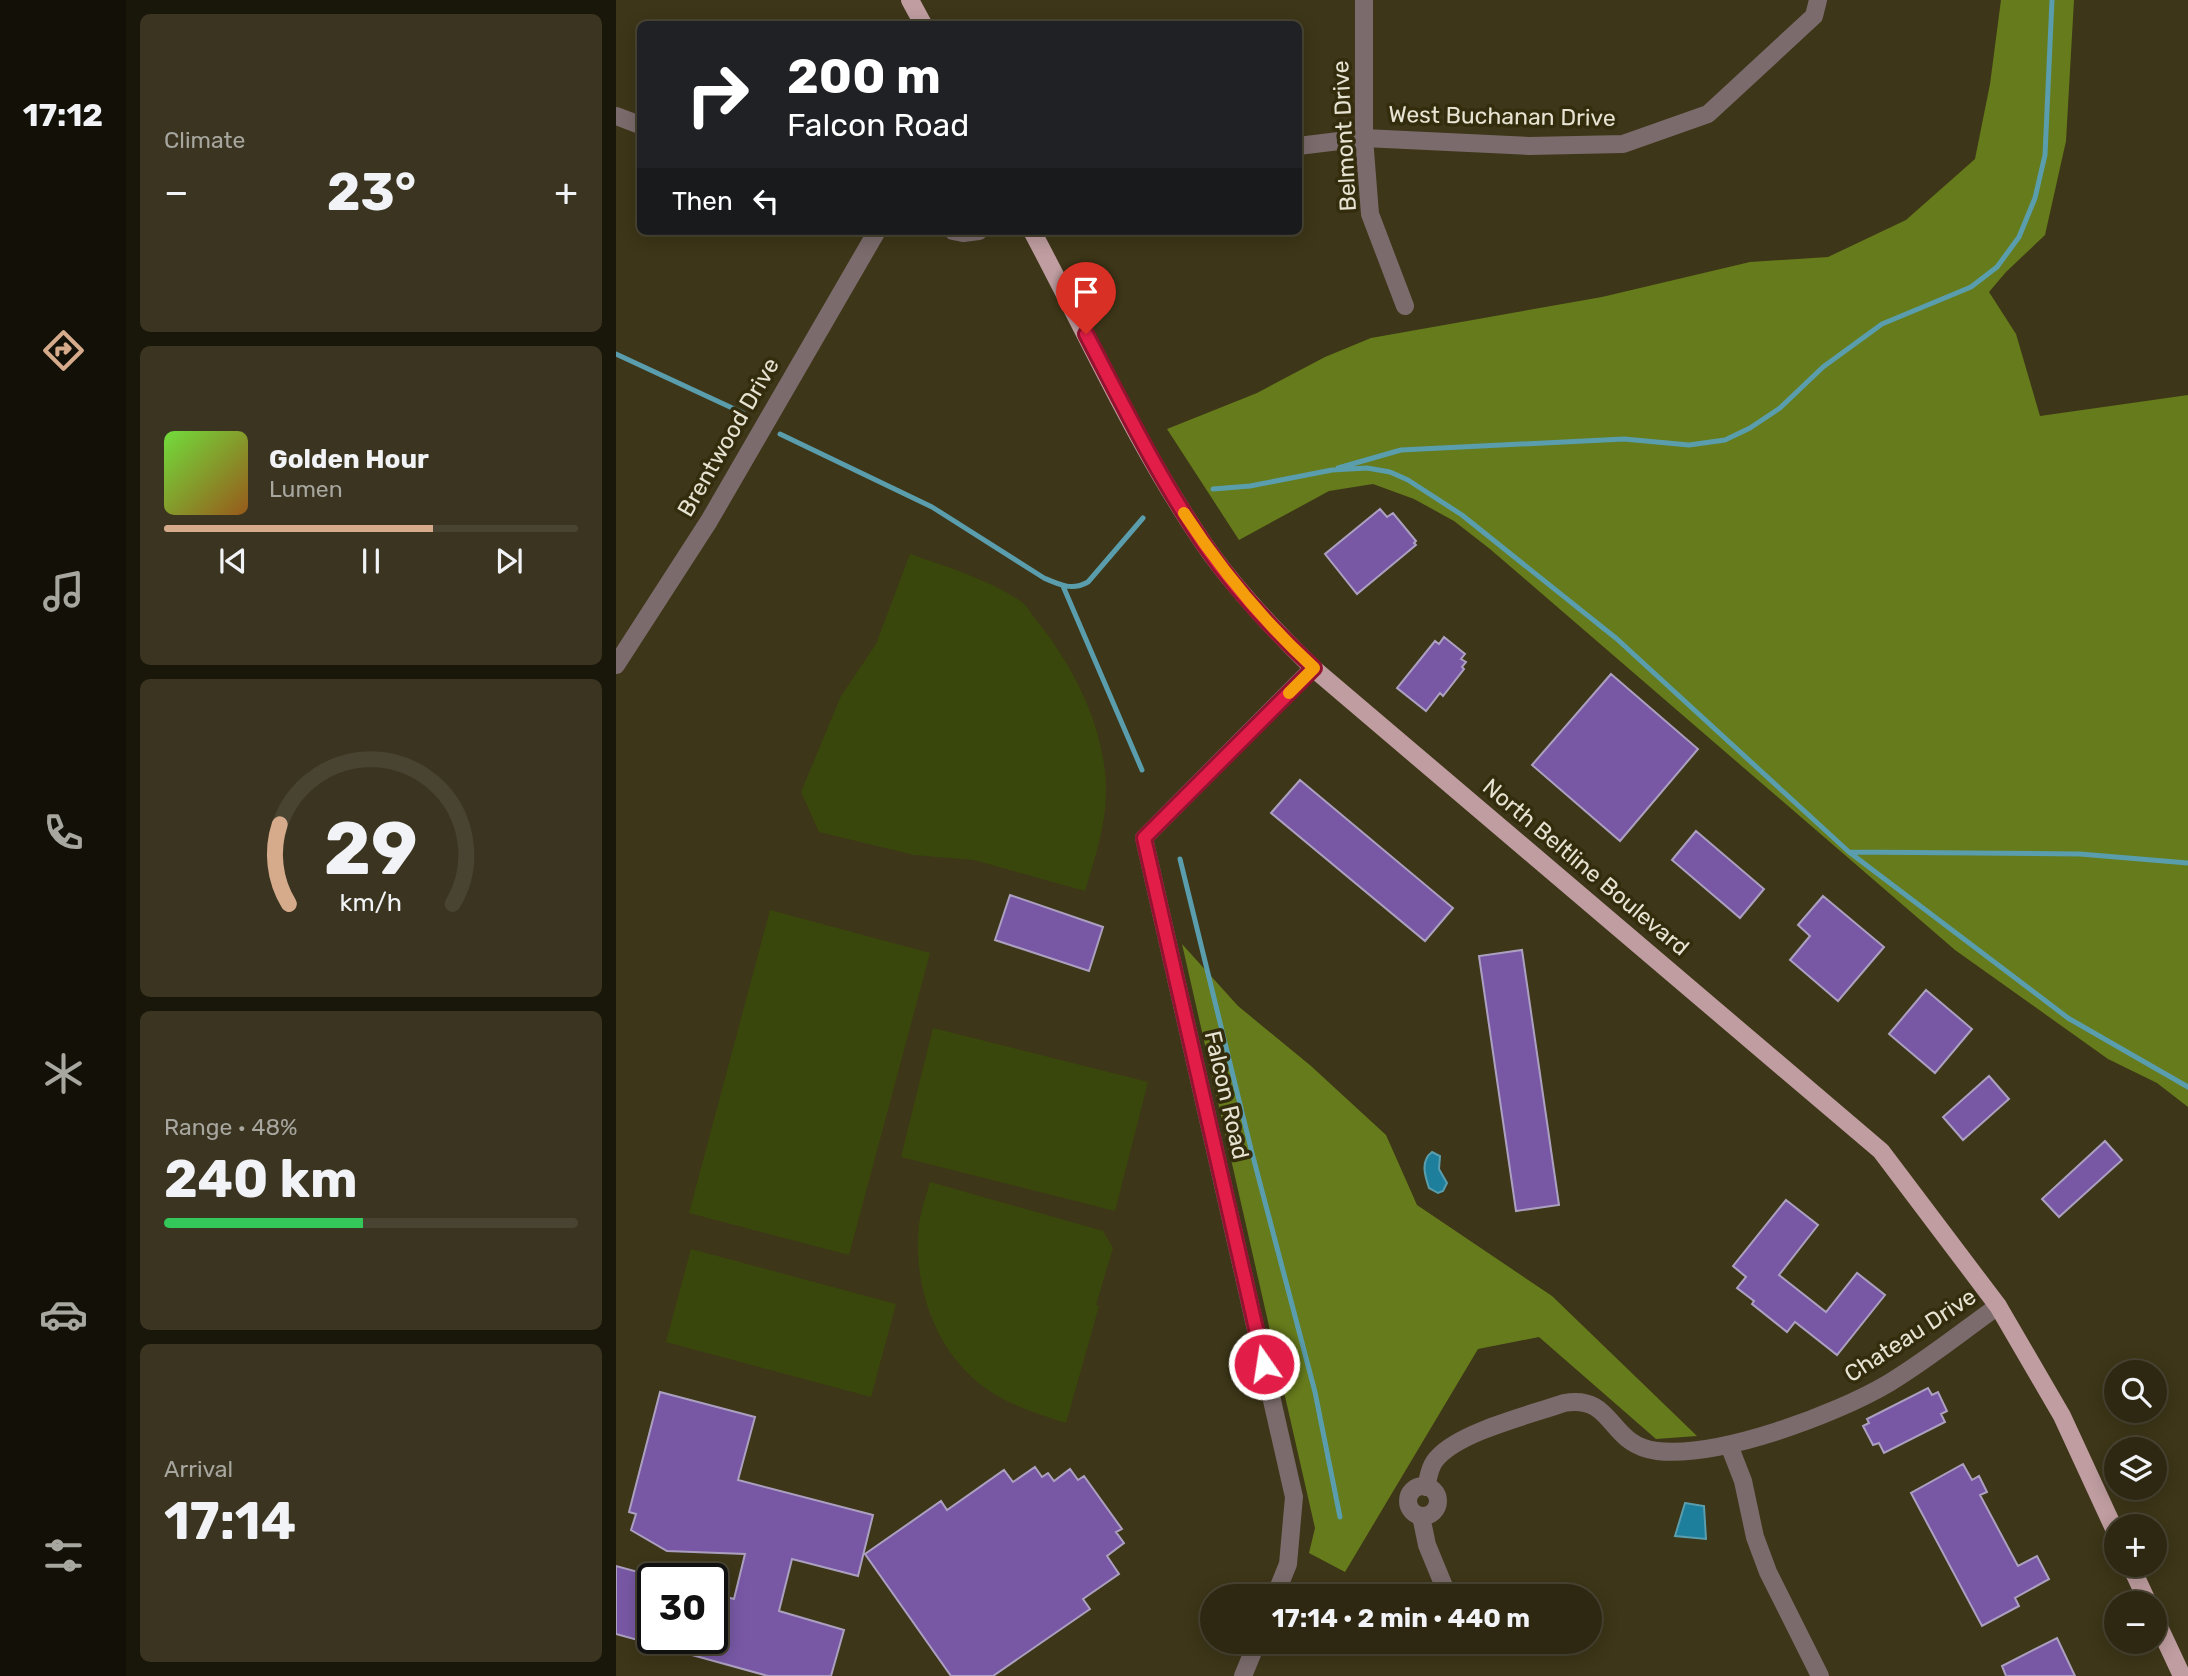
<!DOCTYPE html>
<meta charset="utf-8">
<style>
:root{--surface:#2e2812;--page:#3a3420;--text:#f1f3f6;--muted:#a7a69f;--line:#494432;--accent:#d6ab8b}
body{margin:0;font-family:Rubik,sans-serif;background:var(--page);color:var(--text);height:100vh;display:flex;flex-direction:column;font-size:26px;white-space:nowrap}
*{box-sizing:border-box;margin:0}
p{font-size:23px;color:var(--muted)}
.icon{flex:none;width:38px;height:38px;fill:none;stroke:currentColor;stroke-width:2;stroke-linecap:round;stroke-linejoin:round}
.map{position:relative;flex:1;overflow:hidden}
.side{display:flex;flex-direction:column;gap:14px;padding:14px;background:#19160a;width:490px}
.side>*{flex:none}
.banner{position:absolute;left:21px;top:21px;width:665px;height:214px;border-radius:10px;box-shadow:0 4px 18px #0003,0 0 0 2px var(--line);background:#202124;color:#fff;overflow:hidden}
.tools{position:absolute;left:1488px;top:1360px;display:grid;gap:14px}
.tools a{display:grid;place-items:center;width:63px;height:63px;border-radius:50%;background:var(--surface);box-shadow:0 4px 18px #0003,0 0 0 2px var(--line);font-size:35px}
.speed{position:absolute;left:21px;top:1563px;display:flex;gap:14px;font-size:35px;font-weight:700;text-align:center}
.speed>*{display:grid;place-content:center;width:91px;height:91px;border-radius:50%;background:var(--surface);box-shadow:0 4px 18px #0003,0 0 0 2px var(--line);line-height:1}
.speed .limit{border:4px solid #111;border-radius:10px;background:#fff;color:#111}
.pin{position:absolute;display:grid;place-items:center;width:60px;height:60px;color:#fff;margin:-72px -30px;border-radius:50% 50% 50% 0;rotate:-45deg;box-shadow:0 0 7px #0007}
.pin .icon{rotate:45deg}
.me{position:absolute;width:77px;margin:-38px;rotate:347deg;stroke-linejoin:round;filter:drop-shadow(0 0 5px #0008)}
.turn{display:flex;align-items:center;gap:24px;height:147px;padding:0 35px;font-size:32px}
.turn .icon{width:91px;height:91px;stroke-width:2.5}
.turn b{display:block;font-size:49px;line-height:60px}
.then{display:flex;align-items:center;height:66px;padding:0 35px;background:#0003;gap:14px;font-size:26px}
.big{font-size:52px;font-weight:700;line-height:1.1}
.side .tile{flex:1;display:flex;flex-direction:column;justify-content:center;gap:10px;min-width:0;padding:0 24px;border-radius:10px;background:var(--page)}
.side .dial{align-items:center;gap:0}
.dial svg{height:182px;overflow:visible;fill:none;stroke:var(--line);stroke-width:7;stroke-linecap:round;text-anchor:middle}
.dial text{fill:var(--text);stroke:none}
.song{display:flex;align-items:center;gap:21px}
.cover{width:84px;height:84px;border-radius:10px;background:linear-gradient(135deg,hsl(100 70% 55%),hsl(30 70% 35%))}
.played{height:7px;border-radius:4px;background:linear-gradient(90deg,var(--accent) 65%,var(--line) 65%)}
.keys{display:flex;justify-content:space-around;direction:ltr}
.heat{display:flex;justify-content:space-between;align-items:center;font-size:38px;direction:ltr}
.charge{height:10px;border-radius:5px;background:linear-gradient(90deg,#34c759 48%,var(--line) 0)}
.trip{position:absolute;left:584px;top:1584px;width:402px;height:70px;border-radius:35px;background:var(--surface);box-shadow:0 4px 18px #0003,0 0 0 2px var(--line);font-weight:700;line-height:70px;text-align:center}
main{display:flex;flex:1;min-height:0}
.tab-bar{display:flex;flex-direction:column;width:126px;justify-content:space-around;align-items:center;background:#121007;color:var(--muted)}
.tab-bar .icon{width:49px;height:49px}
.tab-bar .current{color:var(--accent)}
.tab-bar b{font-size:32px;color:var(--text)}
.map>svg:first-child{display:block}
.green{fill:#3a470c}
.forest{fill:#667b1b}
.water{fill:#1e7f9d;stroke:#5a9dad;stroke-width:2}
.lines{fill:none;stroke-linecap:round;stroke-linejoin:round}
.stream{stroke:#5a9dad;stroke-width:5}
.building{fill:#7858a5;stroke:#aca0c1;stroke-width:2}
.minor{stroke:#7b6b6c;stroke-width:18}
.major{stroke:#bf9da0;stroke-width:18}
.route-casing{stroke:#92132f;stroke-width:18}
.route{stroke:#e11d48;stroke-width:12}
.slow{stroke:#f59e0b;stroke-width:12}
.labels{text-anchor:middle;stroke-width:7;stroke-linejoin:round;paint-order:stroke}
.street-label{font-size:23px;fill:#e7e3d2;stroke:#332c0d}
</style>
<main>
<nav class="tab-bar">
<b>17:12</b>
<svg class="icon current" aria-label="directions" viewBox="0 0 24 24"><path d="M12 3l9 9-9 9-9-9zM9 14v-3h6M13 9l2 2-2 2"/></svg>
<svg class="icon" aria-label="music" viewBox="0 0 24 24"><path d="M9 18V5l10-2v13"/><circle cx="6" cy="18" r="3"/><circle cx="16" cy="16" r="3"/></svg>
<svg class="icon" aria-label="phone" viewBox="0 0 24 24"><path d="M5 4h4l2 5-3 2q2 4 5 5l2-3 5 2v4C11 20 4 13 5 4z"/></svg>
<svg class="icon" aria-label="climate" viewBox="0 0 24 24"><path d="M12 3v18M4 7l16 10M4 17L20 7"/></svg>
<svg class="icon" aria-label="car" viewBox="0 0 24 24"><path d="M5 17H2v-5l4-1 3-4h7l3 4 3 1v5h-3M9 17h6M6 11h13"/><circle cx="7" cy="17" r="2"/><circle cx="17" cy="17" r="2"/></svg>
<svg class="icon" aria-label="filters" viewBox="0 0 24 24"><path d="M4 7h16M4 17h16"/><circle cx="9" cy="7" r="2"/><circle cx="15" cy="17" r="2"/></svg>
</nav>
<section class="side">
<div class="tile"><p>Climate</p>
<div class="heat"><a>−</a><b class="big">23°</b><a>+</a></div>
</div>
<div class="tile">
<div class="song"><i class="cover"></i><div><b>Golden Hour</b><p>Lumen</p></div></div>
<div class="played"></div>
<div class="keys"><svg class="icon" aria-label="previous" viewBox="0 0 24 24"><path d="M18 5L8 12l10 7zM5 5v14"/></svg><svg class="icon" aria-label="pause" viewBox="0 0 24 24"><path d="M8 5v14M16 5v14"/></svg><svg class="icon" aria-label="next" viewBox="0 0 24 24"><path d="M6 5l10 7-10 7zM19 5v14"/></svg></div>
</div>
<div class="tile dial"><svg viewBox="0 0 100 80">
<path d="M14 69A42 42 0 1 1 86 69"/>
<path d="M14 69A42 42 0 0 1 10 34" stroke="#d6ab8b"/>
<text x="50" y="56" font-size="32" font-weight="700">29</text>
<text x="50" y="72" font-size="11">km/h</text>
</svg></div>
<div class="tile"><p>Range · 48%</p><b class="big">240 km</b><div class="charge"></div></div>
<div class="tile"><p>Arrival</p><b class="big">17:14</b></div>
</section>
<div class="map">
<svg width="1572" height="1676" viewBox="0 0 1572 1676">
<rect width="100%" height="100%" fill="#3d3618"/>
<path class="green" d="M294 554C331 567 369 578 403 600 410 604 415 613 420 620 458 666 490 730 490 791 490 825 479 858 469 891L358 860 298 855 203 832 185 792 225 696 260 644Z
M154 910 314 953 233 1255 73 1213Z
M317 1028 532 1082 499 1211 285 1157Z
M314 1182 487 1231 497 1248 480 1305 483 1306 450 1423C426 1415 402 1408 380 1395 322 1361 296 1289 303 1224 305 1210 310 1196 314 1182Z
M75 1249 280 1304 255 1397 50 1342Z"/>
<path class="forest" d="M1385 0H1458L1450 141 1429 235 1390 272 1373 292 1400 334 1424 416 1572 395V1107L1541 1083 1492 1059 1339 950 874 549 838 521 798 499 757 484 713 491 623 540 551 429 641 393 709 357 755 338 986 297 1134 262 1212 257 1290 220 1359 159 1374 84Z
M566 944 622 1006 695 1066 770 1135 801 1205 936 1296 1081 1436 1040 1439 923 1337 862 1349 729 1572 693 1553 699 1528Z"/>
<path class="water" d="M816 1152 824 1156 823 1169 831 1183 827 1191 822 1193 813 1188C809 1176 804 1161 816 1152Z
M1069 1503 1088 1506 1090 1539 1059 1536Z"/>
<g class="lines">
<path class="stream" d="M0 354 127 413
M164 434 316 507 428 578C444 585 456 591 472 582L527 518
M722 468 785 450 1008 439 1073 445 1109 440 1134 428 1164 408 1207 367 1266 324 1355 287 1381 267 1403 237 1419 198 1429 155 1436 0
M597 489 634 486 716 470 751 468 774 472 792 480 846 515 1001 639 1233 852 1464 854 1572 863
M447 586 526 770
M1233 852 1452 1018 1572 1087
M564 859 635 1149 699 1392 724 1517"/>
</g>
<path class="building" d="M764 509 771 517 777 513 800 541 798 543 800 545 741 594 709 554Z
M828 637 849 654 845 659 850 662 846 667 848 669 827 696 824 693 810 711 781 688 819 641 823 644Z
M995 674 1082 749 1004 841 916 765Z
M684 780 837 908 809 941 655 813Z
M1080 831 1148 889 1124 918 1056 860Z
M394 895 487 927 473 971 379 940Z
M1207 896 1268 947 1222 1001 1174 960 1194 936 1182 925Z
M906 950 943 1205 900 1211 863 956Z
M1310 990 1356 1029 1319 1073 1273 1034Z
M1373 1076 1393 1099 1347 1140 1327 1117Z
M1489 1141 1506 1160 1443 1217 1426 1199Z
M1170 1200 1202 1225 1163 1275 1210 1312 1241 1273 1269 1295 1221 1355 1179 1322 1171 1332 1136 1304 1138 1301 1121 1288 1130 1277 1117 1266Z
M1312 1388 1316 1395 1322 1392 1331 1411 1325 1414 1329 1422 1268 1453 1263 1443 1257 1445 1247 1426 1253 1423 1251 1419Z
M44 1392 139 1417 122 1480 257 1515 242 1576 176 1559 163 1611 228 1630 215 1676H152L0 1634V1566L37 1576V1638H96V1593L118 1599 129 1554 51 1551 15 1530 20 1514 13 1512Z
M1347 1464 1356 1480 1363 1476 1371 1492 1364 1495 1402 1566 1421 1556 1433 1579 1399 1598 1403 1606 1366 1626 1295 1493Z
M419 1467 426 1477 432 1473 438 1481 454 1469 462 1480 468 1476 506 1529 500 1532 508 1543 491 1556 503 1574 467 1599 474 1609 377 1676H335L249 1554 325 1501 331 1510 388 1470 397 1482Z
M1441 1638 1459 1676H1390L1386 1666Z"/>
<g class="lines">
<path class="minor" d="M748 0V138L754 214 789 306
M0 116 24 125
M682 146 748 138 913 146 1007 144 1092 114 1198 16 1202 0
M337 231 347 233 363 231
M0 665 93 521 261 231
M1113 1445 1127 1481 1139 1537 1152 1572 1204 1676
M792 1501a15 15 0 1 1 30 0a15 15 0 1 1-30 0Z
M810 1487C813 1475 814 1465 822 1457 846 1431 914 1415 948 1403 999 1394 991 1445 1041 1451 1103 1458 1219 1415 1273 1383 1311 1360 1347 1331 1382 1306
M805 1516 811 1545 832 1596
M659 1596 672 1564 678 1497 528 838 697 668
M627 1676 641 1642"/>
<path class="major" d="M294 0 307 24
M416 231C472 336 521 446 588 544 619 589 658 630 697 668L1265 1151 1382 1306 1446 1416 1500 1533
M1514 1564 1532 1603
M1538 1616 1566 1676"/>
</g>
<g class="lines">
<defs>
<path id="route" d="M470 334C507 405 543 478 588 544 619 589 657 630 698 668L528 838 648 1364"/>
</defs>
<use href="#route" class="route-casing"/>
<use href="#route" class="route"/>
<path class="slow" d="M568 513C605 570 648 622 698 668L673 693"/>
</g>
<g class="labels">
<g class="street-label">
<text transform="translate(886 116) rotate(1)" y="8">West Buchanan Drive</text>
<text transform="translate(728 136) rotate(-93)" y="8">Belmont Drive</text>
<text transform="translate(112 437) rotate(-60)" y="8">Brentwood Drive</text>
<text transform="translate(970 867) rotate(40)" y="8">North Beltline Boulevard</text>
<text transform="translate(611 1095) rotate(77)" y="8">Falcon Road</text>
<text transform="translate(1294 1335) rotate(-33)" y="8">Chateau Drive</text>
</g>
</g>
</svg>
<div class="tools">
<a><svg class="icon" aria-label="search" viewBox="0 0 24 24"><circle cx="10" cy="10" r="6"/><path d="M15 15l6 6"/></svg></a>
<a><svg class="icon" aria-label="layers" viewBox="0 0 24 24"><path d="M12 4l9 5-9 5-9-5zM3 14l9 5 9-5"/></svg></a>
<a>+</a>
<a>−</a>
</div>
<div class="speed"><div class="limit">30</div></div>
<div class="pin" style="left:470px;top:334px;background:#d93025"><svg class="icon" aria-label="arrive" viewBox="0 0 24 24"><path d="M6 21V4h12l-3 4 3 4H6"/></svg></div>
<svg class="me" style="left:648px;top:1364px" viewBox="-20 -20 40 40"><circle r="17" fill="#e11d48" stroke="#fff" stroke-width="3"/><path d="M0-11L8 9 0 5-8 9z" fill="#fff"/></svg>
<div class="trip">17:14 · 2 min · 440 m</div>
<div class="banner">
<div class="turn"><svg class="icon" aria-label="right" viewBox="0 0 24 24"><path d="M7 20v-9h11M14 6l5 5-5 5"/></svg><div><b>200 m</b>Falcon Road</div></div>
<div class="then">Then<svg class="icon" aria-label="left" viewBox="0 0 24 24"><path d="M17 20v-9H6M10 6l-5 5 5 5"/></svg></div>
</div>
</div>
</main>
